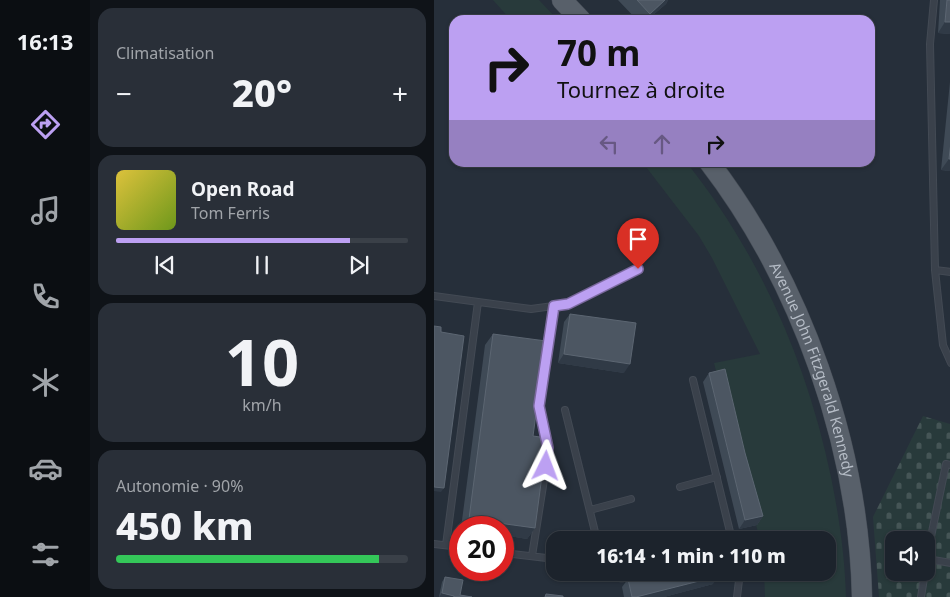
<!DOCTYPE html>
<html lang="fr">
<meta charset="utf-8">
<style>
:root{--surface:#1c232c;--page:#292f38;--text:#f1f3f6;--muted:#a0a4a9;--line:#3a4048;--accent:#bca0f2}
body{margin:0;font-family:"Noto Sans",sans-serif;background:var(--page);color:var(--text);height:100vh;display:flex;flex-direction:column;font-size:19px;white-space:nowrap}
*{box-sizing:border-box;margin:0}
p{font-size:16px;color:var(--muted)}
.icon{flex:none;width:28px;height:28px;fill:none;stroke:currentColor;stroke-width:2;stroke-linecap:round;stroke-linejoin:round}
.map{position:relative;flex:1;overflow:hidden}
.drawer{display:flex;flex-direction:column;gap:8px;padding:8px;background:#0f1318;width:344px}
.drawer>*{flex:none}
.hud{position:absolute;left:15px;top:15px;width:426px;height:152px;border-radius:15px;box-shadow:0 1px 4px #0004,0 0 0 1px var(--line);background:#bca0f2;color:#111;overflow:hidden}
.fabs{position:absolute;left:451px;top:531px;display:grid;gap:10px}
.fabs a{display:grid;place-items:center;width:50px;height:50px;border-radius:10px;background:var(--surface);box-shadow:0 1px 4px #0004,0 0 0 1px var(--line);font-size:25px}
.speed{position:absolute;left:15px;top:516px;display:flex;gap:10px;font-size:25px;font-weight:700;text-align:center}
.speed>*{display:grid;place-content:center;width:65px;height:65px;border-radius:50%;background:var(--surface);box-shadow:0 1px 4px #0004,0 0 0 1px var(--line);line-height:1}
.speed .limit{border:8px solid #d22;background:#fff;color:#111}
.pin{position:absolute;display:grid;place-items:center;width:42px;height:42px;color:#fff;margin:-51px -21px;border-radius:50% 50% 50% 0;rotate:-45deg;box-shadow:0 0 5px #0007}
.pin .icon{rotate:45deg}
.me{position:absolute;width:55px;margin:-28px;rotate:3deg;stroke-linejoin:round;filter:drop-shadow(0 0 4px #0008)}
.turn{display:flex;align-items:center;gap:18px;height:105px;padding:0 25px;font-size:22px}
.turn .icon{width:65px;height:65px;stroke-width:2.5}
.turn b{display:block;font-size:35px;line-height:42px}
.lanes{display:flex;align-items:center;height:48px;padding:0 25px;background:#0003;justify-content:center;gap:25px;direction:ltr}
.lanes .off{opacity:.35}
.big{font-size:38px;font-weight:800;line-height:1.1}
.drawer .widget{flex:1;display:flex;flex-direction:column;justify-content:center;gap:8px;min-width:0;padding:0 18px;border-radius:15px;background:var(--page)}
.drawer .dial{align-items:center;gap:0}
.dial b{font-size:65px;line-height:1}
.song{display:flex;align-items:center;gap:15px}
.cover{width:60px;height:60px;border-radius:8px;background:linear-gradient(135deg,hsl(50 70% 55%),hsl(80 70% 35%))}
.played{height:5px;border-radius:2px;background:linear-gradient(90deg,var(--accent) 80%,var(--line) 80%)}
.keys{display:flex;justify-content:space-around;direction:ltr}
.heat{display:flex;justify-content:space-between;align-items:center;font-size:28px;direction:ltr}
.charge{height:8px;border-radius:4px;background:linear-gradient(90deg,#34c759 90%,var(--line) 0)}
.trip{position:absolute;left:112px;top:531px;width:290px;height:50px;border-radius:15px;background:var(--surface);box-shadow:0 1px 4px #0004,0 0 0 1px var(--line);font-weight:800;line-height:50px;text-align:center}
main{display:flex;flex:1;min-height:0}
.tab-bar{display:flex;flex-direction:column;width:90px;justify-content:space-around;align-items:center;background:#0b0e12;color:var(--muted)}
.tab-bar .icon{width:35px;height:35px}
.tab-bar .on{color:var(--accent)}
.tab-bar b{font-size:22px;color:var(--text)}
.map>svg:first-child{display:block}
.green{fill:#283a3b}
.cemetery{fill:url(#cemetery-stones);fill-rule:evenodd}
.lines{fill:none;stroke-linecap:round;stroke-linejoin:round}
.service-casing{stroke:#434a54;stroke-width:8}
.primary-casing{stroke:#434a54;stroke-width:21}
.service{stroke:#3a414b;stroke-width:6}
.primary{stroke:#58606a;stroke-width:20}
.wall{fill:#3f4a56}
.shaded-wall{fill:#303a46}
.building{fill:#4c5662;stroke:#5c6672}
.route-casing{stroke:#7a689d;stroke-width:12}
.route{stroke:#bca0f2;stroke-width:9}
.labels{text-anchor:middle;stroke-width:5;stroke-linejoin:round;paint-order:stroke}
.street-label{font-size:15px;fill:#b5bcc6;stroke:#1f2630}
</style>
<main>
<nav class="tab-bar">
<b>16:13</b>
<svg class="icon on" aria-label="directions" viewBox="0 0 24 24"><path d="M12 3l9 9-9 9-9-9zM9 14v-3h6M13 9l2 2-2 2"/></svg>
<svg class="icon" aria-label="music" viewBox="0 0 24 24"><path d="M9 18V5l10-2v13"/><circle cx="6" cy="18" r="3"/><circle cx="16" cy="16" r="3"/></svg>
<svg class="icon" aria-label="phone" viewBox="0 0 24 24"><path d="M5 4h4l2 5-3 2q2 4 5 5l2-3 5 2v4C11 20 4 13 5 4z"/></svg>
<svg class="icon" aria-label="climate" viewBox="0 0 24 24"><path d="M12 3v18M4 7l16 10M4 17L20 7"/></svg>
<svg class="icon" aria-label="car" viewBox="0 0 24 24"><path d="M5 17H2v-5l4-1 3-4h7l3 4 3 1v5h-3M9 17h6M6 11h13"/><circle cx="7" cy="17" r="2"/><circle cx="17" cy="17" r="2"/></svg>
<svg class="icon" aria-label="filters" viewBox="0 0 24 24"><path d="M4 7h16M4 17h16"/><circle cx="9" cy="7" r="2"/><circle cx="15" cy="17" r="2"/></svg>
</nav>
<section class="drawer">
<div class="widget"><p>Climatisation</p>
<div class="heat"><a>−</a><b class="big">20°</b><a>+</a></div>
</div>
<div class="widget">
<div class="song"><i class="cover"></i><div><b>Open Road</b><p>Tom Ferris</p></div></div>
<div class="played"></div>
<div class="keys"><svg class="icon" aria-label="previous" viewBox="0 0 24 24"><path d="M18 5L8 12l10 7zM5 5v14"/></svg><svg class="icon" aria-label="pause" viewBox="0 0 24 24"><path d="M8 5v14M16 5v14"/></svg><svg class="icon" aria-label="next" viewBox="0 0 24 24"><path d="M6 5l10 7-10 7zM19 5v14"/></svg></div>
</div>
<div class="widget dial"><b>10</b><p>km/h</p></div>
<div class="widget"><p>Autonomie · 90%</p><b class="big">450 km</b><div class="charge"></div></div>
</section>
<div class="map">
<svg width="517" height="597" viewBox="0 0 517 597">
<defs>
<pattern id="cemetery-stones" width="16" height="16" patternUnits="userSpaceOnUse" patternTransform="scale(1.25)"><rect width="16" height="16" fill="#283a3b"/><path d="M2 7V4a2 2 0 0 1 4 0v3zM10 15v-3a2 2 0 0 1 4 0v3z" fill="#455556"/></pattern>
</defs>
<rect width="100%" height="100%" fill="#262f3a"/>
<path class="green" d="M59 0H105L124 20H77Z
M209 163H253C326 255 373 362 397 477 405 516 411 557 412 597H331L330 573 394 572V540H326L280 363 326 354 278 258 265 236Z"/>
<path class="cemetery" d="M489 416 516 424V597H445L439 517ZM460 540H492V572H460Z"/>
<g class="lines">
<defs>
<path id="service" d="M500 0 496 44 501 270 517 272
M501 270 509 345 517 363
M0 296 97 309 134 304 204 269
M259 380 298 540
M131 410 163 540
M246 487 283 477
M156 510 197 499
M0 544 26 547
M12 545 44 302
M69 553 121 559
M98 556 115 448 105 406 119 306
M493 559 517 563
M492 561 512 464 517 465
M172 572C182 584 200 576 213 572
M303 597 306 572
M487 597 491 572"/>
<g id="primary">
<path d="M128 0 147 20"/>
<path id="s1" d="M275 162C367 282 425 446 428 597"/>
</g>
</defs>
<use href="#service" class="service-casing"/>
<use href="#primary" class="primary-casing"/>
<use href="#service" class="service"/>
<use href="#primary" class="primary"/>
</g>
<path class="wall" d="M184 0H234L232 4 213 20H203Z
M506 0H517V34L504 33Z
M517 72V171L507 170Z
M136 314 190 373 124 363 130 322Z
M59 334 99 436 101 528 93 539 69 535V528H27L51 345Z
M275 373 311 453 329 516 323 525 305 529 269 382Z
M11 577 26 595 38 597H5L8 582Z
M194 579 279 584 230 597H190L188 587Z"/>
<path class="shaded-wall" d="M231 0H234L232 4 213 20H211L216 14Z
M511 22H517V34L504 33Z
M515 159H517V171L507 170Z
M130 354 196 364 190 373 124 363Z
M0 487 10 488 7 492 0 491Z
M329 516 323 525 305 529 311 520Z
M35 519 101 528 93 539 69 535V528H29Z
M285 576 279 584 230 597H202Z
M8 593 20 596 19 597H5Z"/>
<path class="building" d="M203 0H231L216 14Z
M513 0H517V22H511Z
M517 142V159H515Z
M136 314 202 323 196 364 130 354Z
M0 326 7 327V332L30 336 10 488 0 487Z
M59 334 112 341 99 436 113 438 101 528 35 519Z
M291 369 311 453 329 516 311 520 275 373Z
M218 572H285V576L202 597H198L194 579Z
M11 577 29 580 26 595 38 597H20V596L8 593Z
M112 594 129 596V597H111Z"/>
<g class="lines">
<defs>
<path id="route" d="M112 466 114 448 105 406 120 306 134 304 204 269"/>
</defs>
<use href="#route" class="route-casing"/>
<use href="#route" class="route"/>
</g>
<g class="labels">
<g class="street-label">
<text dy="5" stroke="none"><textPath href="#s1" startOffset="234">Avenue John Fitzgerald Kennedy</textPath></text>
</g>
</g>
</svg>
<div class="fabs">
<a><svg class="icon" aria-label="sound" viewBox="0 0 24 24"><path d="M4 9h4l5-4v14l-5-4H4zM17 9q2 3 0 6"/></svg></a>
</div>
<div class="speed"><div class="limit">20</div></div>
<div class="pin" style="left:204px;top:269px;background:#d93025"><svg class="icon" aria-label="arrive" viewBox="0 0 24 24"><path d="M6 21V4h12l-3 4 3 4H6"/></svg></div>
<svg class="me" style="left:112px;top:466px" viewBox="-20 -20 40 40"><path d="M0-17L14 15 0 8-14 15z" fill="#bca0f2" stroke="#fff" stroke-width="4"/></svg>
<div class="trip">16:14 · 1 min · 110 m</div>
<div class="hud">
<div class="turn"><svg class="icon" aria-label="right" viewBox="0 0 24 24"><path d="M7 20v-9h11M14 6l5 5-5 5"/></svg><div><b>70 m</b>Tournez à droite</div></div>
<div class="lanes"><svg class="icon off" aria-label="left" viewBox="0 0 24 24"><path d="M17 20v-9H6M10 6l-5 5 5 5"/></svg><svg class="icon off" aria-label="ahead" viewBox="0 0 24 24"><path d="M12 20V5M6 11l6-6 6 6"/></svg><svg class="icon" aria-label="right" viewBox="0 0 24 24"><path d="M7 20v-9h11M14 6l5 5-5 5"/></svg></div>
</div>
</div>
</main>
